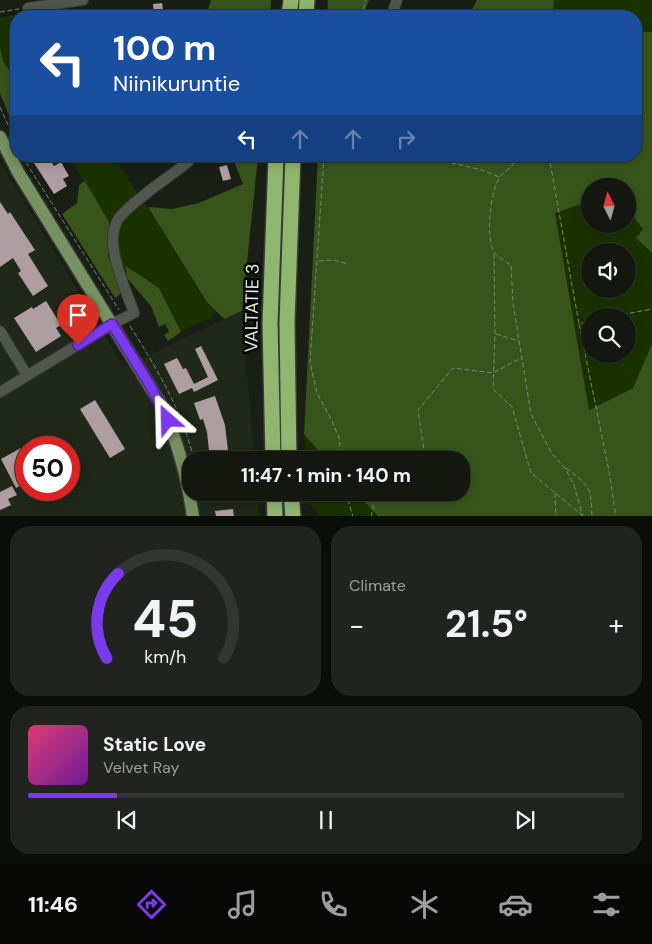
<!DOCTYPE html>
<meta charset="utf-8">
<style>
:root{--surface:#141710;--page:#21241e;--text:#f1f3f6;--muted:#9d9f9f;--line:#333630;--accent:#7c3aed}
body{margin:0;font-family:"DM Sans",sans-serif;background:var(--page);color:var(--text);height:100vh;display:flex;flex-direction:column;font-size:19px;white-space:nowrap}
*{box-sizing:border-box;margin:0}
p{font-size:16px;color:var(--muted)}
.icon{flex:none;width:28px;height:28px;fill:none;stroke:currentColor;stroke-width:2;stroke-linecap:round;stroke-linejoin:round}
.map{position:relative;height:516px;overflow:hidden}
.details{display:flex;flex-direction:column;gap:10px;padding:10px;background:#0b0d09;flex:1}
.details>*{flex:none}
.banner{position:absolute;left:10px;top:10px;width:632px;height:152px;border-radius:20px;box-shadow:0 2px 12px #0003,0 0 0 1px var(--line);background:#1a4fa0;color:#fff;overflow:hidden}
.needle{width:32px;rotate:354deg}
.buttons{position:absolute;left:581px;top:178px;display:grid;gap:10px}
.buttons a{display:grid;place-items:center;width:55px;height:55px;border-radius:50%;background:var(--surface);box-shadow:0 2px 12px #0003,0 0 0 1px var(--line);font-size:25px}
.speed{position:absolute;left:15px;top:436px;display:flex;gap:10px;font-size:25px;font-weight:700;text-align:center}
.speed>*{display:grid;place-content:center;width:65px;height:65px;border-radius:50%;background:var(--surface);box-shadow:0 2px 12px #0003,0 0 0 1px var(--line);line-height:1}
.speed .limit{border:8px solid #d22;background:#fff;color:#111}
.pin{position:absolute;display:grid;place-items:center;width:42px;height:42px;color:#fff;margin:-51px -21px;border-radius:50% 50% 50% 0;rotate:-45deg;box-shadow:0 0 5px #0007}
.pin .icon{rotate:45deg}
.me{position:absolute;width:55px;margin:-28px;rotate:335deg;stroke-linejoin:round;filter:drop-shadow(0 0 4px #0008)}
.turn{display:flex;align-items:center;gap:18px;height:105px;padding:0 20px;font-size:22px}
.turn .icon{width:65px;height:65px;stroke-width:2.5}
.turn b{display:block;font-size:35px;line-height:42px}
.lanes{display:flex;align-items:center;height:48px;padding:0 20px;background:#0003;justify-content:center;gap:25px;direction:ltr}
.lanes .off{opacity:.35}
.big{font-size:38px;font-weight:700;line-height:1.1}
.details .card{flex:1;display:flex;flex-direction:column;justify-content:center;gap:8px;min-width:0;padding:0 18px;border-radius:20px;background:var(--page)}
.details .dial{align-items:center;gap:0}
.dial svg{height:130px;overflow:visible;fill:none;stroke:var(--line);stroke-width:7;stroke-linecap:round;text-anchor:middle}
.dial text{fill:var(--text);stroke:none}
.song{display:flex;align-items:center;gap:15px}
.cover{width:60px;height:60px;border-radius:8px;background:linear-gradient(135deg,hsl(340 70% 55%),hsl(280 70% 35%))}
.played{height:5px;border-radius:2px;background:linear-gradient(90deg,var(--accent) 15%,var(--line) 15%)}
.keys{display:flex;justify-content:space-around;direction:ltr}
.heat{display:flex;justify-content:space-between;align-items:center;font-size:28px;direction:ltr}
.details .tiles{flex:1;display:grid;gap:10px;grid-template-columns:1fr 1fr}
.card:last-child{grid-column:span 2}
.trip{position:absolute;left:182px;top:451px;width:288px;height:50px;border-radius:20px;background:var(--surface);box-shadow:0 2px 12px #0003,0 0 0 1px var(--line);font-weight:700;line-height:50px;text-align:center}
.menu{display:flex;height:80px;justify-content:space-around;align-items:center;background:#080906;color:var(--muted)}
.menu .icon{width:35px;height:35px}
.menu .active{color:var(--accent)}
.menu b{font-size:22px;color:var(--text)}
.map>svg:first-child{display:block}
.built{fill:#1f2819;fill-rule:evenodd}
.green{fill:#1a3200;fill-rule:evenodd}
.forest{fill:#37551b}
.building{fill:#af9ea1}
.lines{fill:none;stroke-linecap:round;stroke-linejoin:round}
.minor-casing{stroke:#363a34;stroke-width:12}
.major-casing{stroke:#363a34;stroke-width:15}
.highway-casing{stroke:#363a34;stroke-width:18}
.path{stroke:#7c8179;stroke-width:1;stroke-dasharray:5 2.5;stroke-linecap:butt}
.minor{stroke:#51574c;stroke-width:10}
.major{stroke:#779162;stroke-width:12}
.highway{stroke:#90b770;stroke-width:15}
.route-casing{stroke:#51269a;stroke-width:12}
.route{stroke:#7c3aed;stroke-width:9}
.labels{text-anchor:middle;stroke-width:5;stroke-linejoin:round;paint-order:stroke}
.street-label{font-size:18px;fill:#e4e8e1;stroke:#060805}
</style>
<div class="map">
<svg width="652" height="517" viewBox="0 0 652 517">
<rect width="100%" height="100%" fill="#1a1f16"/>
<path class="built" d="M0 162 124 367 242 311 254 460H191V492L257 493 259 516H0ZM26 448H69V490H26Z"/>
<path class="green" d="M554 0H652V32H636V16H553Z
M29 12 30 16H16V80L3 61 0 46V18Z
M69 156H113L138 195 122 207 115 220 109 222Z
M143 200 205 301 215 310 212 317 181 332 159 288 127 266V278C120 263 110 238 120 223 126 215 136 207 143 200Z
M590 201V224H628V210L643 230 636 238 652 253V344L633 388 589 410 555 213ZM590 251H628V289H590ZM590 316H628V354H590Z
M304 434 327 460H306Z
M309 493H356L378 516H320L310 504Z"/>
<path class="forest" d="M211 0H271L270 16H206Z
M328 0H369L363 16H327Z
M477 0H554L553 16H469Z
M636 32H652V253L636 238 643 229 628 210V186H590V201L555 213 589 410 633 388 652 344V516H378L356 493 461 492V460H327L304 434 318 156H636Z
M0 46 3 61 16 80V133L0 93Z
M232 156H258L242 311 224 319 206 301 148 207 172 209 199 203 243 184Z
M85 181 109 222 108 256 122 285V293L115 298 62 214 77 203 79 185Z
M126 266 159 288 181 332 168 341 164 335 169 331 165 324 159 327 151 306 127 278Z"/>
<path class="building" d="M162 3 164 16H154L153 4Z
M45 156H48L54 166 61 162 69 176 63 179 67 186 54 194 34 163Z
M227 165 231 179 223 181 219 167Z
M0 202 8 214 10 212 35 250 28 254 48 286 33 296 18 273 21 271 13 258 0 267Z
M46 301 61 325 56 328 61 336 36 352 14 318 32 307 33 309Z
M201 346 218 380 194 392 192 388 179 394 164 364 177 358 183 369 186 368 194 384 208 377 195 349Z
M215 396 225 425 229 459 210 460 207 432 203 419 200 420 194 403Z
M95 400 125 449 110 458 80 409Z
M21 448 26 458V483L16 488 1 459Z
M12 486 17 495 8 499 11 505 0 510V492Z
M233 509 234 517H216L215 511Z"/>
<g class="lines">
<defs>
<path id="minor" d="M28 8 83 0
M394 8 397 0
M0 331 27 375
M0 392 112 324 134 313C127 293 117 272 114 251 112 241 113 230 117 221 124 207 173 174 188 162"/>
<path id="major" d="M0 137 18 172 162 406C178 444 187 475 193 517"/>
<path id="highway" d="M289 16 291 0
M306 16 307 0
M273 460 270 323 276 156
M289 460 287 323 293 156
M274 492 275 517
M291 492 293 517"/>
</defs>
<use href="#minor" class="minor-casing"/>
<use href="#major" class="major-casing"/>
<use href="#highway" class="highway-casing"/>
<path class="path" d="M0 12 19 9
M361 16 366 0
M0 107 16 143
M22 156 119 310
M324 156 310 362 317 393 331 419 340 440 339 460
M447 156 452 163 482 170 499 177
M518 156C513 168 507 168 500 177 490 190 485 240 495 253 499 258 506 262 511 265L513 303 531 414 552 454 565 468 574 485 583 517
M549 156 579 324 590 321
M494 254 495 333 493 389 512 407 531 473 582 515
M319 261 333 260 348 264
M615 316 652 309
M579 324 609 471 616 517
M130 326C157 369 182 410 194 460
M496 334 518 341
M419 460 425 456 418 410 453 368 493 373 521 358
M566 468C590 486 591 487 592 517
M346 492 353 517
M555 493 556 517
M371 517 376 492"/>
<use href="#minor" class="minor"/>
<use href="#major" class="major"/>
<use href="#highway" class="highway"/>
</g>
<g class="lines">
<defs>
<path id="route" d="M78 345 112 324 151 387 168 420"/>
</defs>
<use href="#route" class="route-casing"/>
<use href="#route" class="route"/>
</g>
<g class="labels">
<g class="street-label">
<text transform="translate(252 308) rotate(-89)" y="6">VALTATIE 3</text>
</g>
</g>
</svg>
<div class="buttons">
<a><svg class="needle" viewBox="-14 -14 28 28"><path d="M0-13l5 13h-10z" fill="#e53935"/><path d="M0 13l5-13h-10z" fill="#9d9f9f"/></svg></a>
<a><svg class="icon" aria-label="sound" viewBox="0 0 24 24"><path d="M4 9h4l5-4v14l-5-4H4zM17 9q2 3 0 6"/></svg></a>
<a><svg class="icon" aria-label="search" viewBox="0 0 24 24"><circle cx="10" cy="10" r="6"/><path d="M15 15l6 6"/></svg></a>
</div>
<div class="speed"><div class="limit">50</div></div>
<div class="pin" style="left:78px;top:345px;background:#d93025"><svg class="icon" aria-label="arrive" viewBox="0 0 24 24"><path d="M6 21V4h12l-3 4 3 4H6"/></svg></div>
<svg class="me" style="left:168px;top:420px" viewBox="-20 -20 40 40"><path d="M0-17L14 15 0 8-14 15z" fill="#7c3aed" stroke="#fff" stroke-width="4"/></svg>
<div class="trip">11:47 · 1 min · 140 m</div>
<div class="banner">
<div class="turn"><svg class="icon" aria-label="left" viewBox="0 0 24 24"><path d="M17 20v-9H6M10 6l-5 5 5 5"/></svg><div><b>100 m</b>Niinikuruntie</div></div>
<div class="lanes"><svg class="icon" aria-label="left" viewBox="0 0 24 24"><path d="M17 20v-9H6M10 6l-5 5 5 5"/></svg><svg class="icon off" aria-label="ahead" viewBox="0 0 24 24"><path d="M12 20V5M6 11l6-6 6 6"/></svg><svg class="icon off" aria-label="ahead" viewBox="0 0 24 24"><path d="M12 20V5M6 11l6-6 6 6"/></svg><svg class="icon off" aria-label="right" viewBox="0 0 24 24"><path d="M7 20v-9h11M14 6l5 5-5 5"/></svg></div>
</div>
</div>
<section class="details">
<div class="tiles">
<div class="card dial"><svg viewBox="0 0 100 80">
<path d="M14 69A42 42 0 1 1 86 69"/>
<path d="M14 69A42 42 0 0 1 21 17" stroke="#7c3aed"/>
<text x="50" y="56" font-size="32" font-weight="700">45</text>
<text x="50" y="72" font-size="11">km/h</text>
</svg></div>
<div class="card"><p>Climate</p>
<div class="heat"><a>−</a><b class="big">21.5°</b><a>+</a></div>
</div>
<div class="card">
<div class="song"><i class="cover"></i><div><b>Static Love</b><p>Velvet Ray</p></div></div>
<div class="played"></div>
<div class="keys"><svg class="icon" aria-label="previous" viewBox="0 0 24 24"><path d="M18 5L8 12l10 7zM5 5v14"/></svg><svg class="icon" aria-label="pause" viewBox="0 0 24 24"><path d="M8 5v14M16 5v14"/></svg><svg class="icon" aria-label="next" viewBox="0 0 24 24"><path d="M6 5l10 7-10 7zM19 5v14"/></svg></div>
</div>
</div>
</section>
<nav class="menu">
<b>11:46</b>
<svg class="icon active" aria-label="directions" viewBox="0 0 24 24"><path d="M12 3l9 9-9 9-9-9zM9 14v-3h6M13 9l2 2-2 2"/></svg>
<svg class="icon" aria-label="music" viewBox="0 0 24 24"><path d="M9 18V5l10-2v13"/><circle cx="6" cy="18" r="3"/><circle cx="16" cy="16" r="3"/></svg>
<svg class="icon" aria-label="phone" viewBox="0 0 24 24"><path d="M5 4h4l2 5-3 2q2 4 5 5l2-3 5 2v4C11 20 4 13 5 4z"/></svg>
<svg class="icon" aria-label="climate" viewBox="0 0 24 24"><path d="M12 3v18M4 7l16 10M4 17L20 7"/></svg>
<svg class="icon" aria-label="car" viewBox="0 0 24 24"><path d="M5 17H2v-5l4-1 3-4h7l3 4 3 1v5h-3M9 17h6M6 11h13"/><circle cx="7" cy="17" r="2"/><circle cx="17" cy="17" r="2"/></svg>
<svg class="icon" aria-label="filters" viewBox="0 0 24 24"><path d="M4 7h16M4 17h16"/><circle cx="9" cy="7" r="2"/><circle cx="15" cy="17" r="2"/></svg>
</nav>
